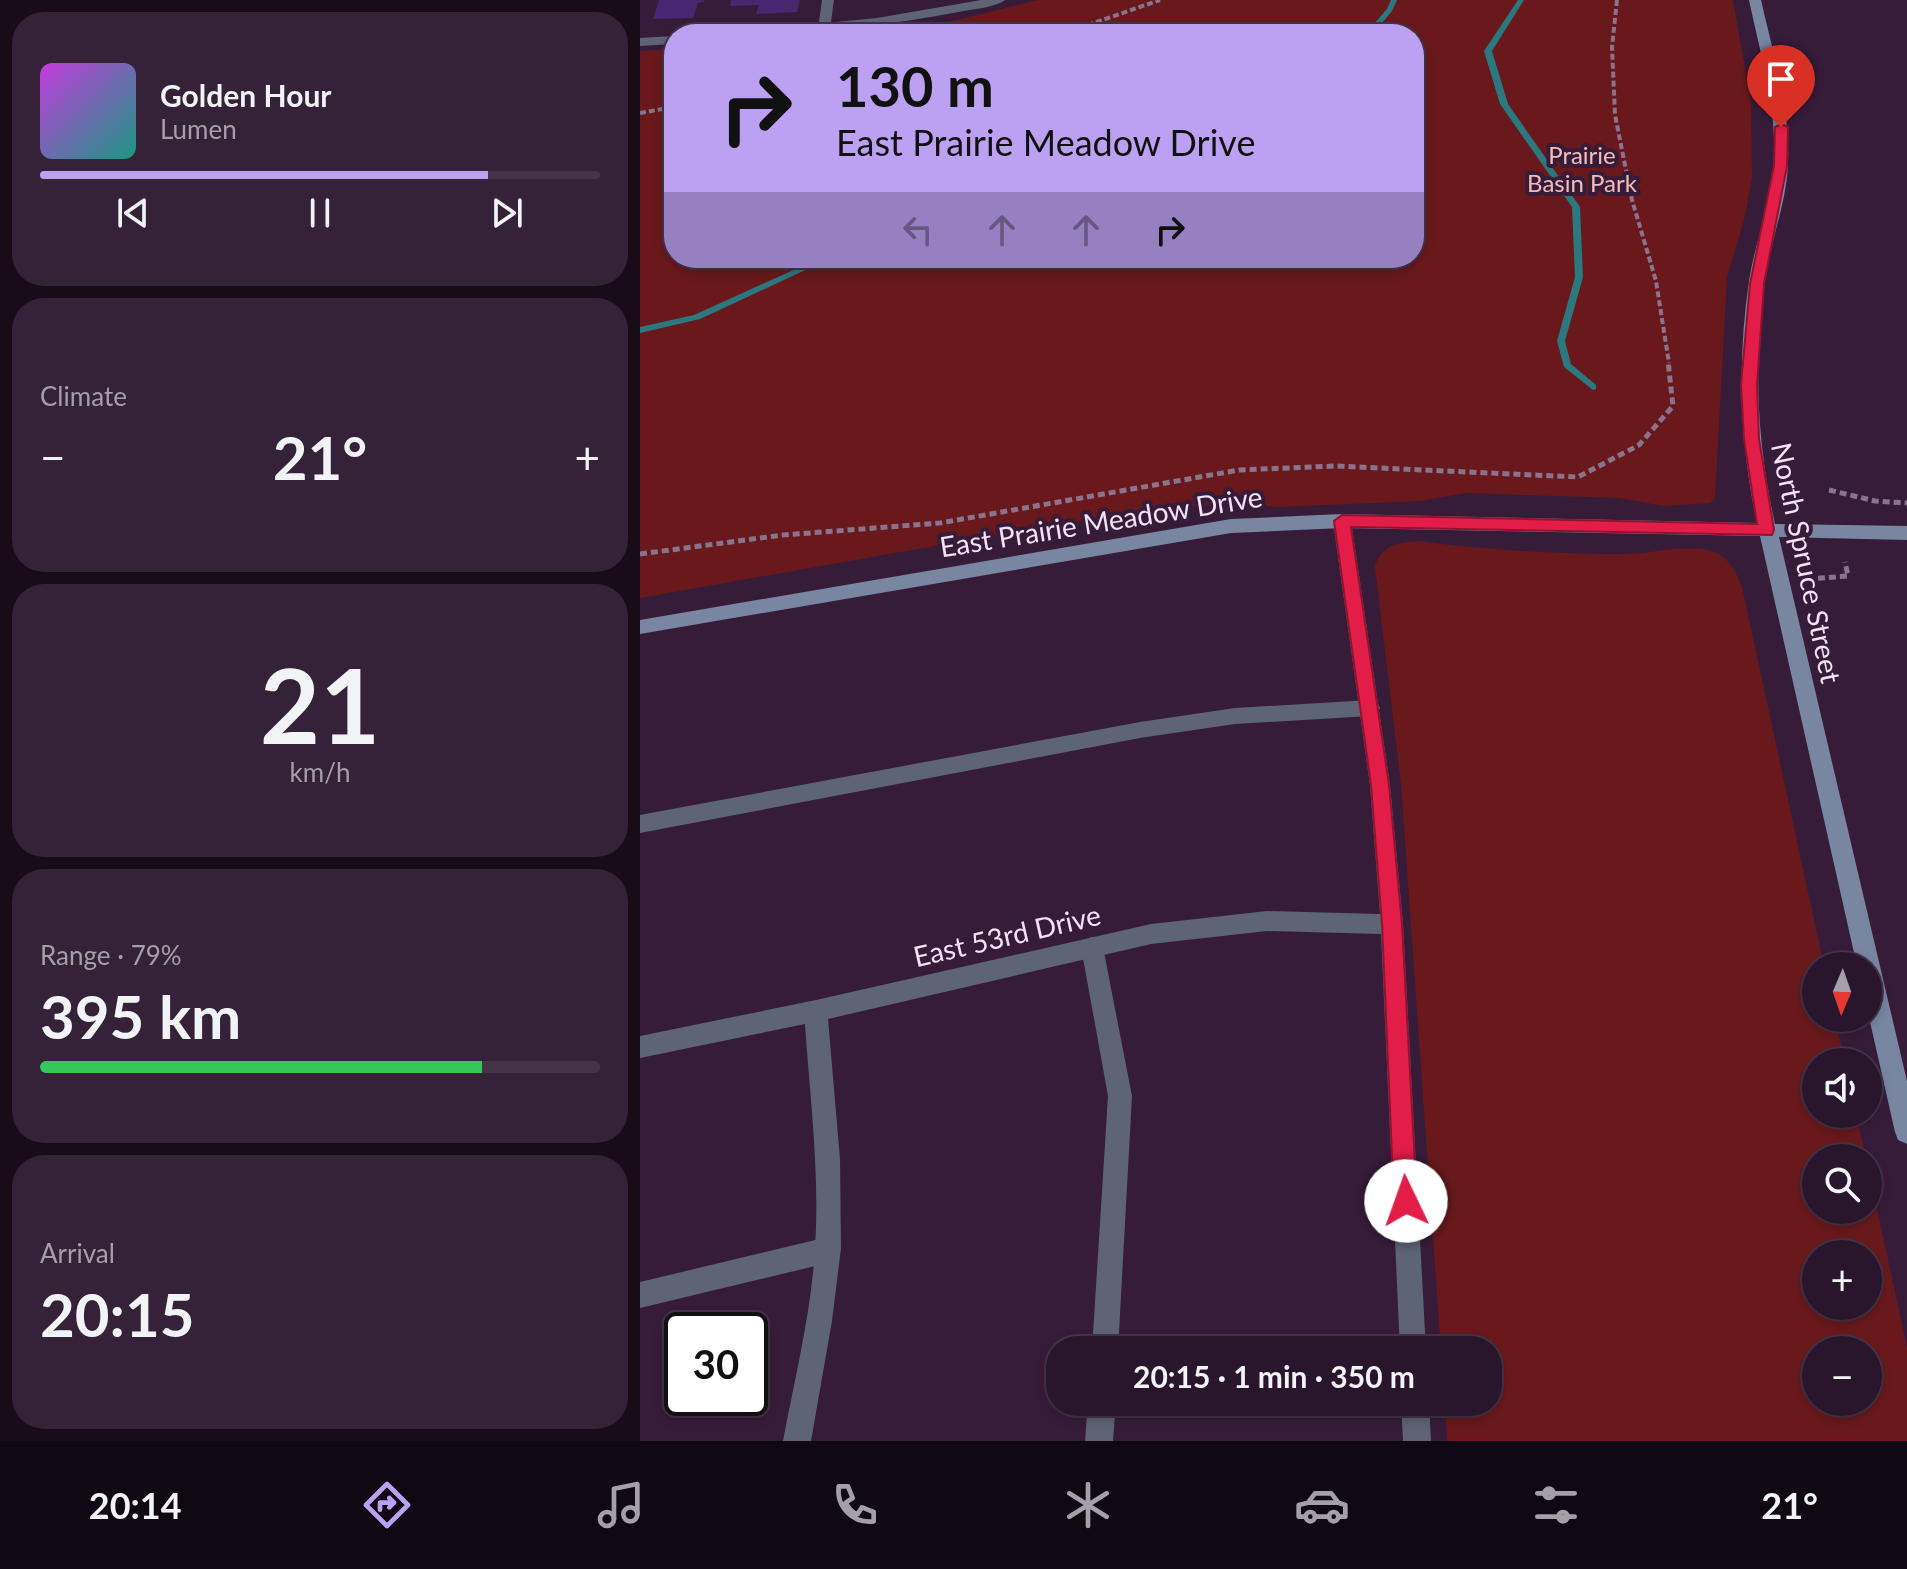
<!DOCTYPE html>
<meta charset="utf-8">
<style>
:root{--surface:#29152c;--page:#352238;--text:#f1f3f6;--muted:#a59fa9;--line:#453448;--accent:#bca0f2}
body{margin:0;font-family:Lato,sans-serif;background:var(--page);color:var(--text);height:100vh;display:flex;flex-direction:column;font-size:30px;white-space:nowrap}
*{box-sizing:border-box;margin:0}
p{font-size:26px;color:var(--muted)}
.icon{flex:none;width:44px;height:44px;fill:none;stroke:currentColor;stroke-width:2;stroke-linecap:round;stroke-linejoin:round}
.map{position:relative;flex:1;overflow:hidden}
.details{display:flex;flex-direction:column;gap:12px;padding:12px;background:#170c18;width:640px}
.details>*{flex:none}
.banner{position:absolute;left:24px;top:24px;width:760px;height:244px;border-radius:32px;box-shadow:0 4px 12px #0003,0 0 0 2px var(--line);background:#bca0f2;color:#111;overflow:hidden}
.needle{width:52px;rotate:182deg}
.buttons{position:absolute;left:1162px;top:952px;display:grid;gap:16px}
.buttons a{display:grid;place-items:center;width:80px;height:80px;border-radius:50%;background:var(--surface);box-shadow:0 4px 12px #0003,0 0 0 2px var(--line);font-size:40px}
.speed{position:absolute;left:24px;top:1312px;display:flex;gap:16px;font-size:40px;font-weight:700;text-align:center}
.speed>*{display:grid;place-content:center;width:104px;height:104px;border-radius:50%;background:var(--surface);box-shadow:0 4px 12px #0003,0 0 0 2px var(--line);line-height:1}
.speed .limit{border:4px solid #111;border-radius:12px;background:#fff;color:#111}
.pin{position:absolute;display:grid;place-items:center;width:68px;height:68px;color:#fff;margin:-82px -34px;border-radius:50% 50% 50% 0;rotate:-45deg;box-shadow:0 0 8px #0007}
.pin .icon{rotate:45deg}
.me{position:absolute;width:88px;margin:-44px;rotate:357deg;stroke-linejoin:round;filter:drop-shadow(0 0 6px #0008)}
.turn{display:flex;align-items:center;gap:28px;height:168px;padding:0 40px;font-size:36px}
.turn .icon{width:104px;height:104px;stroke-width:2.5}
.turn b{display:block;font-size:56px;line-height:68px}
.lanes{display:flex;align-items:center;height:76px;padding:0 40px;background:#0003;justify-content:center;gap:40px;direction:ltr}
.lanes .off{opacity:.35}
.big{font-size:60px;font-weight:700;line-height:1.1}
.details .card{flex:1;display:flex;flex-direction:column;justify-content:center;gap:12px;min-width:0;padding:0 28px;border-radius:32px;background:var(--page)}
.details .dial{align-items:center;gap:0}
.dial b{font-size:104px;line-height:1}
.song{display:flex;align-items:center;gap:24px}
.cover{width:96px;height:96px;border-radius:12px;background:linear-gradient(135deg,hsl(290 70% 55%),hsl(170 70% 35%))}
.played{height:8px;border-radius:4px;background:linear-gradient(90deg,var(--accent) 80%,var(--line) 80%)}
.keys{display:flex;justify-content:space-around;direction:ltr}
.heat{display:flex;justify-content:space-between;align-items:center;font-size:44px;direction:ltr}
.charge{height:12px;border-radius:6px;background:linear-gradient(90deg,#34c759 79%,var(--line) 0)}
.trip{position:absolute;left:406px;top:1336px;width:456px;height:80px;border-radius:32px;background:var(--surface);box-shadow:0 4px 12px #0003,0 0 0 2px var(--line);font-weight:700;line-height:80px;text-align:center}
.tab-bar{display:flex;height:128px;justify-content:space-around;align-items:center;background:#100812;color:var(--muted)}
.tab-bar .icon{width:56px;height:56px}
.tab-bar .on{color:var(--accent)}
.tab-bar b{font-size:36px;color:var(--text)}
main{display:flex;flex:1;min-height:0}
.map>svg:first-child{display:block}
.green{fill:#69191c;fill-rule:evenodd}
.lines{fill:none;stroke-linecap:round;stroke-linejoin:round}
.stream{fill:#2c787f;fill-rule:evenodd}
.building{fill:#4b2670}
.path-far1{stroke:#8a748d;stroke-width:4;stroke-dasharray:6 3;stroke-linecap:butt}
.path{stroke:#8a748d;stroke-width:5;stroke-dasharray:7 4;stroke-linecap:butt}
.lane{fill:#5c6475;fill-rule:evenodd}
.street{fill:#5c6475;fill-rule:evenodd}
.secondary{fill:#7886a1;fill-rule:evenodd}
.route{fill:#e11d48;stroke:#92132f;stroke-width:2}
.labels{text-anchor:middle;stroke-width:8;stroke-linejoin:round;paint-order:stroke}
.far-park-label{font-size:24px;fill:#f3beba;stroke:#371c3a}
.street-label{font-size:28px;fill:#f3e2f5;stroke:#371c3a}
</style>
<main>
<section class="details">
<div class="card">
<div class="song"><i class="cover"></i><div><b>Golden Hour</b><p>Lumen</p></div></div>
<div class="played"></div>
<div class="keys"><svg class="icon" aria-label="previous" viewBox="0 0 24 24"><path d="M18 5L8 12l10 7zM5 5v14"/></svg><svg class="icon" aria-label="pause" viewBox="0 0 24 24"><path d="M8 5v14M16 5v14"/></svg><svg class="icon" aria-label="next" viewBox="0 0 24 24"><path d="M6 5l10 7-10 7zM19 5v14"/></svg></div>
</div>
<div class="card"><p>Climate</p>
<div class="heat"><a>−</a><b class="big">21°</b><a>+</a></div>
</div>
<div class="card dial"><b>21</b><p>km/h</p></div>
<div class="card"><p>Range · 79%</p><b class="big">395 km</b><div class="charge"></div></div>
<div class="card"><p>Arrival</p><b class="big">20:15</b></div>
</section>
<div class="map">
<svg width="1267" height="1441" viewBox="0 0 1267 1441">
<rect width="100%" height="100%" fill="#371c3a"/>
<path class="green" d="M398 0H1093L1111 103 1112 178 1104 220 1087 277 1075 498 1070 503 1024 506 979 498 826 493 780 501 637 507 585 503 481 515 300 545 0 598V51L34 49V258H774V34H223L317 20Z
M780 541C849 551 920 554 990 554 1017 553 1044 544 1071 551 1088 556 1096 571 1102 587L1184 966H1176V1018H1195L1205 1062H1176V1114H1216L1226 1158H1176V1210H1228V1168L1267 1347V1441H807L805 1402H848V1350H801L761 784 735 567C740 545 761 542 780 541ZM1176 1254H1228V1306H1176ZM1176 1350H1228V1402H1176Z"/>
<g class="lines">
<path class="stream" d="M751 0H757L752 11 733 34H725L747 9Z
M878 0H884L852 51 868 104 940 207 943 277 925 341 931 364 956 385V389L953 390 924 367 917 341 935 277 932 207 860 104 844 51Z
M180 258H191L60 319 0 333V327L54 315Z"/>
</g>
<path class="building" d="M19 0H64V2L58 3 53 18 13 19Z
M91 0H160L157 12 116 14 119 5 90 6Z"/>
<g class="lines">
<path class="path-far1" d="M977 0 972 47 975 115 992 200 1016 281 1029 363
M422 34 520 0
M0 113 34 107"/>
<path class="path" d="M1189 490 1235 501 1267 503
M0 554 143 535 300 523 599 470 696 466 938 477 999 445 1033 406 1028 361
M1167 579 1208 576 1205 562"/>
<path class="lane" d="M182 0H194L190 29 184 33 178 29Z
M730 700 737 702 740 708 737 714 730 716 595 724 500 738 0 833V815L500 722 595 708Z
M452 937 460 940 463 947 492 1096 478 1350H452L468 1096 441 947 444 940Z
M188 1237 197 1241 201 1250 197 1259 188 1263 0 1308V1282Z
M448 1402H476L473 1441H445Z"/>
<path class="street" d="M341 0H365C354 8 332 9 318 12 248 25 179 34 108 34L114 30 237 18Z
M34 36V44L0 46V38Z
M702 514 711 521 750 785 763 924 786 1350H760L741 934 627 931 511 944 188 1019 200 1159 201 1248 192 1321 171 1441H143C155 1377 171 1314 175 1249 180 1174 170 1099 165 1024L0 1058V1036L176 1000 511 924 627 911 740 914 730 785 693 521Z
M761 1402H789L791 1441H763Z"/>
<path class="secondary" d="M1109 0H1121C1133 53 1150 107 1148 162 1147 203 1130 241 1125 281 1113 361 1117 445 1135 524L1267 526V540L1139 537 1267 1081V1144L1258 1140 1255 1132 1228 1013V966H1217L1120 536 702 528 591 533 0 634V620L591 519 702 514 1117 523C1100 445 1097 361 1109 281 1115 241 1132 203 1134 162 1137 107 1120 53 1109 0Z"/>
</g>
<path class="route" d="M1141 124 1148 127 1147 166 1124 284 1117 385 1119 439 1134 530 1132 535 711 527 749 785 762 924 777 1201 774 1209 766 1212 758 1209 754 1201 742 924 731 785 694 521 702 515 1117 524 1104 439 1101 385 1110 284 1134 166 1135 127Z"/>
<g class="labels">
<g class="far-park-label">
<text x="942" y="164">Prairie<tspan x="942" dy="28">Basin Park</tspan></text>
</g>
<g class="street-label">
<text transform="translate(461 522) rotate(-9)" y="10">East Prairie Meadow Drive</text>
<text transform="translate(1166 563) rotate(78)" y="10">North Spruce Street</text>
<text transform="translate(367 936) rotate(-13)" y="10">East 53rd Drive</text>
</g>
</g>
</svg>
<div class="buttons">
<a><svg class="needle" viewBox="-14 -14 28 28"><path d="M0-13l5 13h-10z" fill="#e53935"/><path d="M0 13l5-13h-10z" fill="#a59fa9"/></svg></a>
<a><svg class="icon" aria-label="sound" viewBox="0 0 24 24"><path d="M4 9h4l5-4v14l-5-4H4zM17 9q2 3 0 6"/></svg></a>
<a><svg class="icon" aria-label="search" viewBox="0 0 24 24"><circle cx="10" cy="10" r="6"/><path d="M15 15l6 6"/></svg></a>
<a>+</a>
<a>−</a>
</div>
<div class="speed"><div class="limit">30</div></div>
<div class="pin" style="left:1141px;top:127px;background:#d93025"><svg class="icon" aria-label="arrive" viewBox="0 0 24 24"><path d="M6 21V4h12l-3 4 3 4H6"/></svg></div>
<svg class="me" style="left:766px;top:1201px" viewBox="-20 -20 40 40"><circle r="19" fill="#fff"/><path d="M0-13L10 11 0 6-10 11z" fill="#e11d48"/></svg>
<div class="trip">20:15 · 1 min · 350 m</div>
<div class="banner">
<div class="turn"><svg class="icon" aria-label="right" viewBox="0 0 24 24"><path d="M7 20v-9h11M14 6l5 5-5 5"/></svg><div><b>130 m</b>East Prairie Meadow Drive</div></div>
<div class="lanes"><svg class="icon off" aria-label="left" viewBox="0 0 24 24"><path d="M17 20v-9H6M10 6l-5 5 5 5"/></svg><svg class="icon off" aria-label="ahead" viewBox="0 0 24 24"><path d="M12 20V5M6 11l6-6 6 6"/></svg><svg class="icon off" aria-label="ahead" viewBox="0 0 24 24"><path d="M12 20V5M6 11l6-6 6 6"/></svg><svg class="icon" aria-label="right" viewBox="0 0 24 24"><path d="M7 20v-9h11M14 6l5 5-5 5"/></svg></div>
</div>
</div>
</main>
<nav class="tab-bar">
<b>20:14</b>
<svg class="icon on" aria-label="directions" viewBox="0 0 24 24"><path d="M12 3l9 9-9 9-9-9zM9 14v-3h6M13 9l2 2-2 2"/></svg>
<svg class="icon" aria-label="music" viewBox="0 0 24 24"><path d="M9 18V5l10-2v13"/><circle cx="6" cy="18" r="3"/><circle cx="16" cy="16" r="3"/></svg>
<svg class="icon" aria-label="phone" viewBox="0 0 24 24"><path d="M5 4h4l2 5-3 2q2 4 5 5l2-3 5 2v4C11 20 4 13 5 4z"/></svg>
<svg class="icon" aria-label="climate" viewBox="0 0 24 24"><path d="M12 3v18M4 7l16 10M4 17L20 7"/></svg>
<svg class="icon" aria-label="car" viewBox="0 0 24 24"><path d="M5 17H2v-5l4-1 3-4h7l3 4 3 1v5h-3M9 17h6M6 11h13"/><circle cx="7" cy="17" r="2"/><circle cx="17" cy="17" r="2"/></svg>
<svg class="icon" aria-label="filters" viewBox="0 0 24 24"><path d="M4 7h16M4 17h16"/><circle cx="9" cy="7" r="2"/><circle cx="15" cy="17" r="2"/></svg>
<b>21°</b>
</nav>
